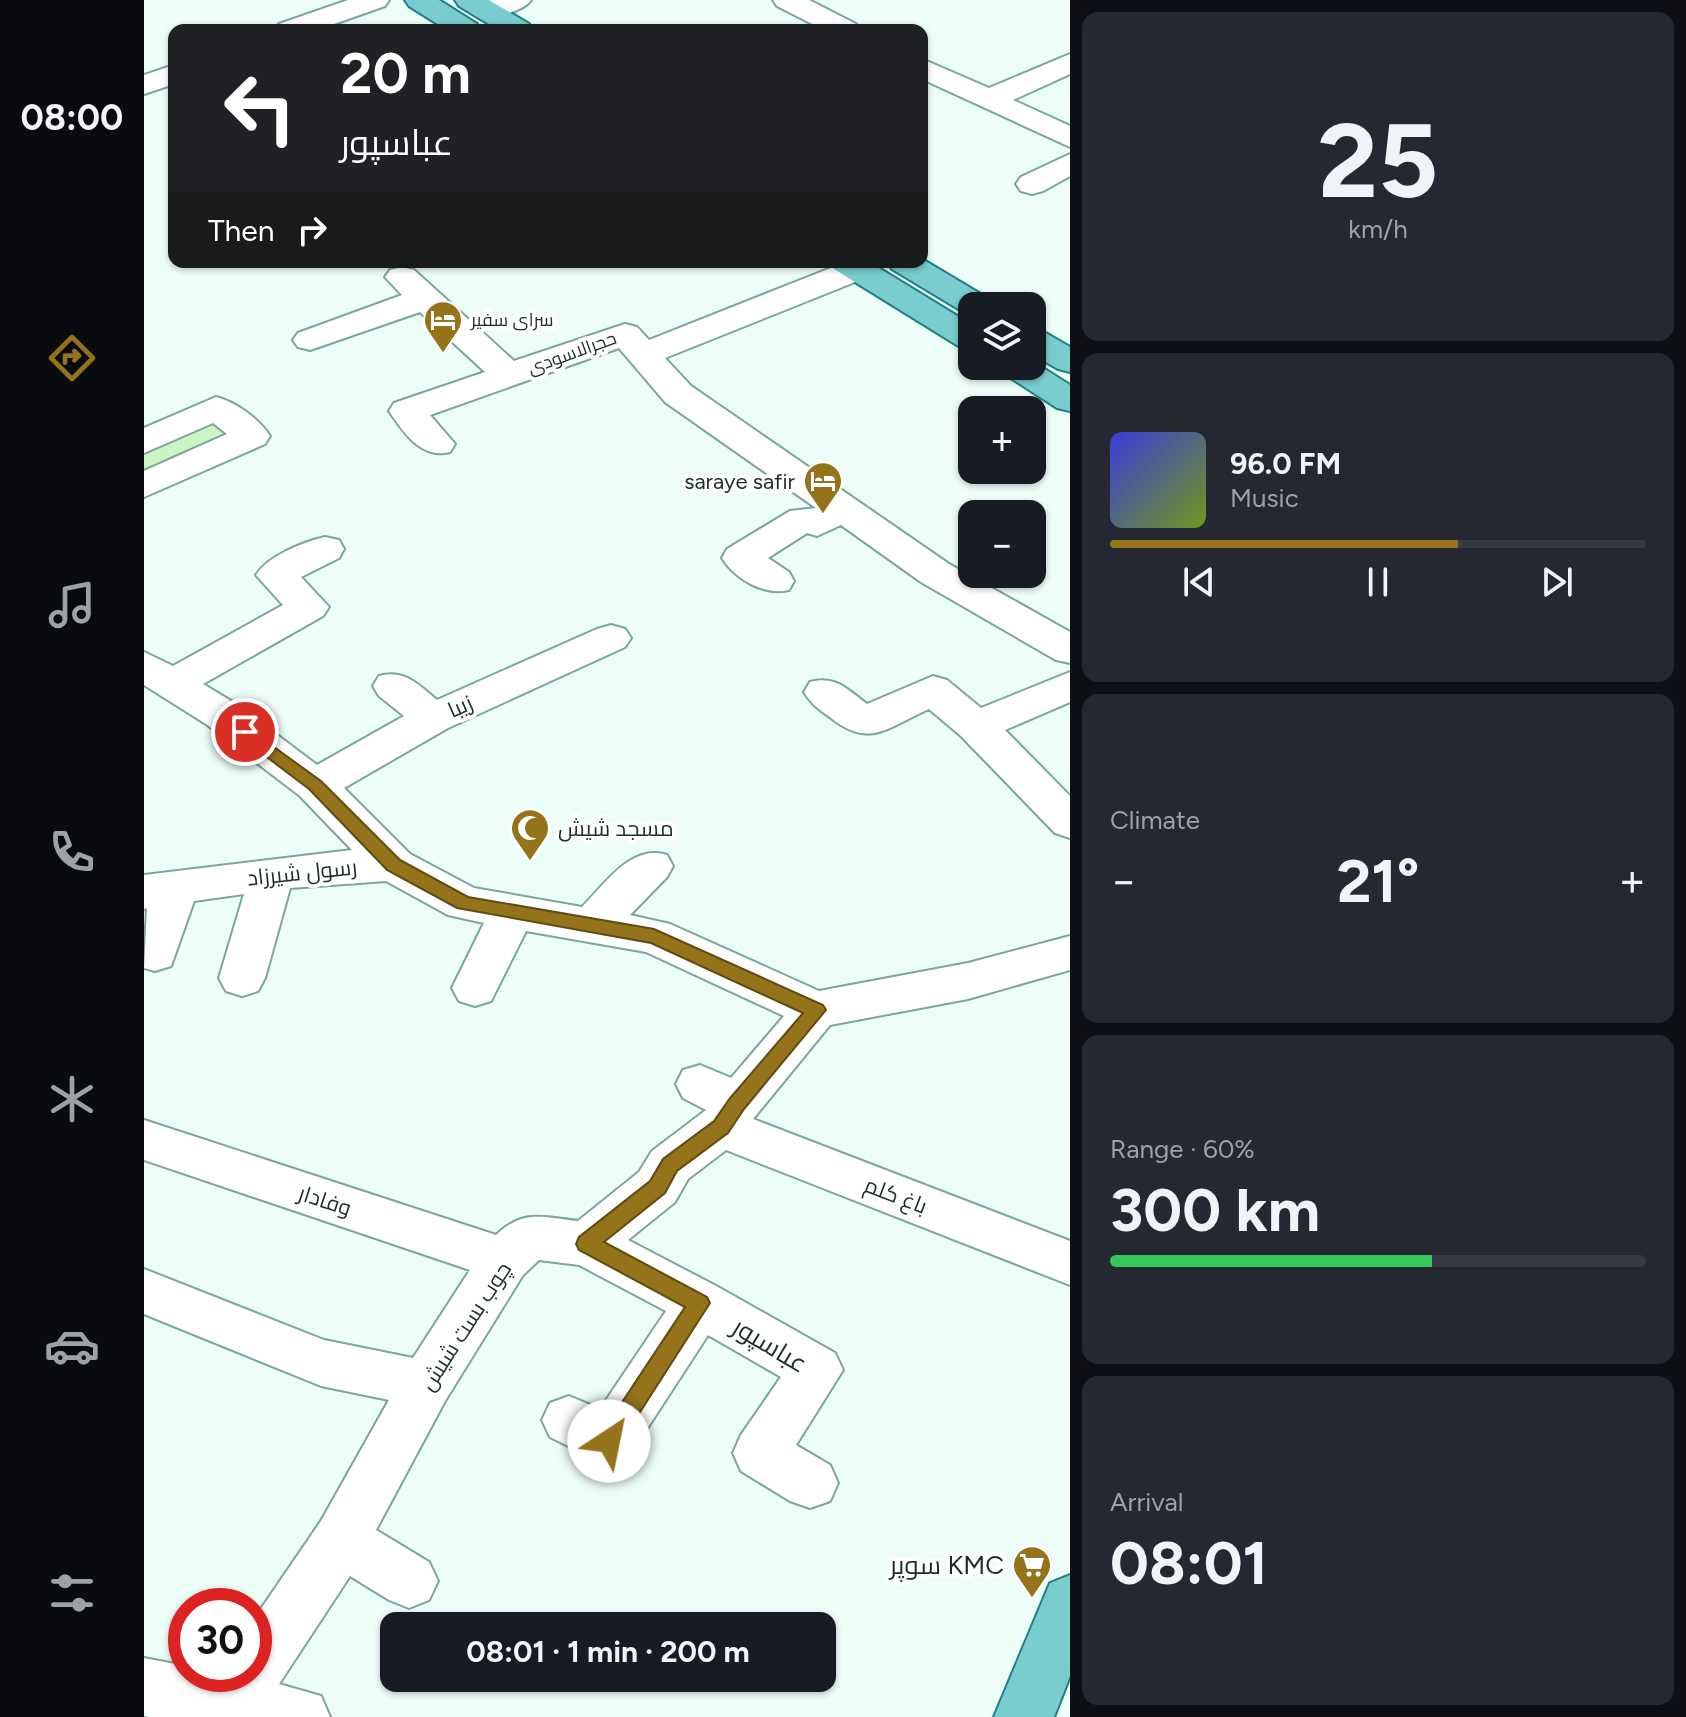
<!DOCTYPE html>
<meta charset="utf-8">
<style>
:root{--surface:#171b24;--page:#242831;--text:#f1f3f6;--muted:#9ea1a6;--line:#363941;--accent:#94731b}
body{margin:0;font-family:Figtree,Cairo,sans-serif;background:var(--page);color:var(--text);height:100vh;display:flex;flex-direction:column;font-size:30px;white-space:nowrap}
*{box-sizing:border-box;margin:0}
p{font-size:26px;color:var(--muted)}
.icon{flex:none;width:44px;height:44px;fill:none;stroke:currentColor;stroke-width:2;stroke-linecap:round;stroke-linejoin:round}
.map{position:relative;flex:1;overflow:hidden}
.sheet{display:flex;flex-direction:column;gap:12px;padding:12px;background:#0d0f14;width:616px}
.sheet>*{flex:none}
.hud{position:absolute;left:24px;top:24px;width:760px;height:244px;border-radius:16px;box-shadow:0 2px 6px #0004;background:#202124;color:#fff;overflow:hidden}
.tools{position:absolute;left:814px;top:292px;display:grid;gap:16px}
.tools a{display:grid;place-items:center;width:88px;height:88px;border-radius:16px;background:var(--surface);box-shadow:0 2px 6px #0004;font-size:40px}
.speed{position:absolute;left:24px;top:1588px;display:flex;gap:16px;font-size:40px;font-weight:700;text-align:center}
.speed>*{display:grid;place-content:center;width:104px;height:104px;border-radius:50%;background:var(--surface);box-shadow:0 2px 6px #0004;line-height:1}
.speed .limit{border:12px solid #d22;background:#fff;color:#111}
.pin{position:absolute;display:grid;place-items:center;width:68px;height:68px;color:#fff;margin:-34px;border:4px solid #fff;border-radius:50%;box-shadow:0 2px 8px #0007}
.me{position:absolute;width:88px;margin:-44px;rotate:34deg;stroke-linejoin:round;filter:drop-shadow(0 0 6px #0008)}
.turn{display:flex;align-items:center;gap:28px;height:168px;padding:0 40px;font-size:36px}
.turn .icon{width:104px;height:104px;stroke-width:2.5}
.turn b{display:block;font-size:56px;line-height:68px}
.then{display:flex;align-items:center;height:76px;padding:0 40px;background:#0003;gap:16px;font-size:30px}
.big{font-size:60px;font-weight:700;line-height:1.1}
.sheet .widget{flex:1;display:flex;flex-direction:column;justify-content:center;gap:12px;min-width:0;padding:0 28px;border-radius:16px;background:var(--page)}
.sheet .dial{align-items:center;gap:0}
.dial b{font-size:104px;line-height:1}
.song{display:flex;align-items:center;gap:24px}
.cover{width:96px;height:96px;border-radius:12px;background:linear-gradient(135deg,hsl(240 70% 55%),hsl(80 70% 35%))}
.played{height:8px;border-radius:4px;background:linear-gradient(90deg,var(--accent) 65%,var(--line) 65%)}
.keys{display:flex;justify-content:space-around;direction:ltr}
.heat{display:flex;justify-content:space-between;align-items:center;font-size:44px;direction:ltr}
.charge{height:12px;border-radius:6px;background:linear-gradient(90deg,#34c759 60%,var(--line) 0)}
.trip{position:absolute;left:236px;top:1612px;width:456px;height:80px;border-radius:16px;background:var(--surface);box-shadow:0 2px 6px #0004;font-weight:700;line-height:80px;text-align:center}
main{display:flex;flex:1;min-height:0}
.menu{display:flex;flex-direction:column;width:144px;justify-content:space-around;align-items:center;background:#090b0e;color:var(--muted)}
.menu .icon{width:56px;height:56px}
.menu .current{color:var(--accent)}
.menu b{font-size:36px;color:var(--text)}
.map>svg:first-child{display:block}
.green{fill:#cbf5c6}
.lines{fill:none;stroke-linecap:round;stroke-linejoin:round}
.minor-casing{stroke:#7ca59c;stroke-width:4}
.major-casing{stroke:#1f8081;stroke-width:4}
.minor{fill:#fff;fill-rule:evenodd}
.major{fill:#79cdcf;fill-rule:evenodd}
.route{fill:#94731b;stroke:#604b12;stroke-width:2}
.labels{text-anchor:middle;stroke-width:8;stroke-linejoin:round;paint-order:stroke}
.far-poi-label{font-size:18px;fill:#1e2e2b;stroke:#fff;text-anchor:start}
.far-street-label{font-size:18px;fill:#1e2e2b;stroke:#fff}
.poi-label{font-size:22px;fill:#1e2e2b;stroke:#fff;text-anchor:end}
.street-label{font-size:22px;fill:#1e2e2b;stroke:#fff}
.near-street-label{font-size:26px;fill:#1e2e2b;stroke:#fff}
.near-poi-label{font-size:26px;fill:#1e2e2b;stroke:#fff;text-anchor:end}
</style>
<main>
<nav class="menu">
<b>08:00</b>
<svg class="icon current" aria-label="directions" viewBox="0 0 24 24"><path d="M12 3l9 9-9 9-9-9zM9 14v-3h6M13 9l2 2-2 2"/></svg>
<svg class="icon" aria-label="music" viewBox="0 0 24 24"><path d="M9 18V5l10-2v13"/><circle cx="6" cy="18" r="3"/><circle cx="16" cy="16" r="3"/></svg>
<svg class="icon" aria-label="phone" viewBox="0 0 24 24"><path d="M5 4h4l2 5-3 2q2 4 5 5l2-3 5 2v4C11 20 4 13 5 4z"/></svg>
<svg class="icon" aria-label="climate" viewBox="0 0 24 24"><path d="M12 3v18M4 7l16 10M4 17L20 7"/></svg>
<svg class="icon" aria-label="car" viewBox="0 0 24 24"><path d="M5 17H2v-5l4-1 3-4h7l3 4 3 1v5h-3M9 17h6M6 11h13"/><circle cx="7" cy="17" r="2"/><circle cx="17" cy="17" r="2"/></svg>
<svg class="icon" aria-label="filters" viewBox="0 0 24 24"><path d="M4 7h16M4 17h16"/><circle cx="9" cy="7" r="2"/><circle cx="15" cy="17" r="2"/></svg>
</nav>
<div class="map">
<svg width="926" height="1717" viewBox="0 0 926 1717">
<rect width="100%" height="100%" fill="#edfef9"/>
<path class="green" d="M78 419 95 433 0 480V452Z"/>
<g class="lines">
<defs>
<path id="minor" d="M204 0H245L241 6 173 30H131L135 24Z
M341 0H387C378 13 346 19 331 15L327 9 331 3Z
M629 0H665L712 24 716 30H680L633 6Z
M926 54V74L869 100 926 126V147L778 79V59L845 88Z
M30 65V84L0 94V75Z
M926 154V176L899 191 888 194 877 191 872 184 877 177Z
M702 262H726L731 269 726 276 521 358 547 386 805 564 926 632V663L912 660 777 582 697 525 673 536 663 533 624 558 645 572 650 581 645 590C620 596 591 579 578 558L583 549 646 511 672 508 521 402 475 348 286 415 311 444 306 452C277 459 260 433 245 411L250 403 341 372 276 312 166 350 154 347 149 340 154 333 258 295 241 277 246 270 258 267 270 270 370 361 481 324 493 327 505 340Z
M72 397C92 402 115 419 126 436L121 444 0 497V471L83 434 69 423 0 453V428Z
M181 537 195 540 200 549 195 558 157 577 185 607 179 616 59 684 92 704 173 765 260 716 235 696 229 686 235 676C260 669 274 684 293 700L453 629 467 625 481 629 487 638 481 647 304 728 200 788 266 854 330 888 438 907C462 883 487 844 523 855L529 866 523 877 486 915 526 924 675 991 824 963 926 936V970L824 999 686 1025 609 1119 926 1241V1285L582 1150 544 1179 531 1202 484 1240 574 1287 691 1353 699 1370 652 1445 686 1465 694 1483 686 1501 666 1508 646 1501 597 1471 589 1453 597 1435 637 1377 564 1335 484 1458 465 1466 406 1437 398 1420 406 1403 425 1396 456 1409 522 1311 435 1265 395 1260 379 1275 301 1401 232 1530 285 1562 294 1581 285 1600 265 1608 245 1600 206 1576 135 1684 177 1696 186 1717H5L0 1716V1658L42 1666V1674H110V1619L177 1521 245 1400 177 1386 0 1314V1269L180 1340 269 1358 326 1270 0 1160V1120L352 1235C379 1209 399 1217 434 1221L495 1172 508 1151 562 1110 539 1098 532 1084 539 1070 556 1065 587 1078 640 1016 502 952 382 931 347 1001 331 1006 315 1001 308 988 340 923 304 915 242 881 146 888 121 978 114 991 98 996 82 991 75 978 100 894 50 901 27 966 11 971 0 968 3 908 0 909V875L208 850 156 796 62 724 0 685V652L29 666 139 605 112 575C124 556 159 542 181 537Z
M926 672V702L861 730 926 796V838L911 833 817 736 785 709C744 727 726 749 687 718 676 710 667 704 660 692L666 682C691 675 703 689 723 704L789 676 803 680 837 708Z"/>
<path id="major" d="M261 0H295L333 24 337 30H303L265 6Z
M311 0H345L385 24 389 30H355L315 6Z
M778 259 845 299 850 306H828V315L821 313 748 269 743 262H778Z
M685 262H725L828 325V350L816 347 690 269Z
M888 329 900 332 926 347V372L914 369 888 354Z
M888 361 926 385V411L913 408 859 373 853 366H888Z
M926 1575V1676L910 1717H850L906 1583Z"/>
</defs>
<use href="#minor" class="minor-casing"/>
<use href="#major" class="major-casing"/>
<use href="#minor" class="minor"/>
<use href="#major" class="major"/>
</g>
<path class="route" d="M101 726 177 781 256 860 324 897 510 929 679 1005 682 1010 600 1109 584 1133 533 1171 521 1193 460 1242 563 1297 566 1303 473 1448 465 1451 457 1448 453 1441 457 1434 541 1307 435 1250 432 1244 435 1237 506 1181 519 1159 570 1121 586 1098 659 1013 507 943 313 908 243 870 165 789 95 736 92 732Z"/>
<defs>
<symbol id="hotel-pin" viewBox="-11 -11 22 30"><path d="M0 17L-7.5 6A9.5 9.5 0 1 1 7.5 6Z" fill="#94731b" stroke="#fff"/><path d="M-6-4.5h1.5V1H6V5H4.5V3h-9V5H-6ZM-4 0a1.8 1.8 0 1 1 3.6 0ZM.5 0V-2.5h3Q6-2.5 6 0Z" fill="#fff"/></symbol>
<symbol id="mosque-pin" viewBox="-11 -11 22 30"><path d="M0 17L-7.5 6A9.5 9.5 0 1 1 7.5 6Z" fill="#94731b" stroke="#fff"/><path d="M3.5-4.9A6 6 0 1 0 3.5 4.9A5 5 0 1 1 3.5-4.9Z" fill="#fff"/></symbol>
<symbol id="supermarket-pin" viewBox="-11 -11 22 30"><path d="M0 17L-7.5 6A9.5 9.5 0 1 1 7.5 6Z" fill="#94731b" stroke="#fff"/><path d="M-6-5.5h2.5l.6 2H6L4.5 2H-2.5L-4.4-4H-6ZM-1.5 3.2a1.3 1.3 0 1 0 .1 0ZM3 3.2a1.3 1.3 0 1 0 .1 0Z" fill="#fff"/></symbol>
</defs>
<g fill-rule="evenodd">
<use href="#hotel-pin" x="277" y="298" width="44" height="60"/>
<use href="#hotel-pin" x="657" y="459" width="44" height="60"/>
<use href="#mosque-pin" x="364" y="806" width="44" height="60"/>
<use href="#supermarket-pin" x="866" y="1543" width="44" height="60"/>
</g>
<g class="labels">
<g class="far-poi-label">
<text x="327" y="326">سرای سفیر</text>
</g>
<g class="far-street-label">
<text transform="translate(428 353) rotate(-20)" y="6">حجرالاسودی</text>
</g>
<g class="poi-label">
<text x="651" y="489">saraye safir</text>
<text x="414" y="836" text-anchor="start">مسجد شیش</text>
</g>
<g class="street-label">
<text transform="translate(316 706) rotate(-24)" y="8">زیبا</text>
<text transform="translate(158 872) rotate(-6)" y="8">رسول شیرزاد</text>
<text transform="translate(752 1195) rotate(21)" y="8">باغ کلم</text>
<text transform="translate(181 1200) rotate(18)" y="8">وفادار</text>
<text transform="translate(321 1326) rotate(-57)" y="8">چوب بست شیش</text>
</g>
<g class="near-street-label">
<text transform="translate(626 1345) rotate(31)" y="9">عباسپور</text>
</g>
<g class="near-poi-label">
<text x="860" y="1574">سوپر KMC</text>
</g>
</g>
</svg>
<div class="tools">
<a><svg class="icon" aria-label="layers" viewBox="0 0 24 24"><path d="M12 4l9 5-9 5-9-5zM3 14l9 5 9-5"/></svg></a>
<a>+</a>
<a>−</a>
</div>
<div class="speed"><div class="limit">30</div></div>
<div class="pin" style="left:101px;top:732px;background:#d93025"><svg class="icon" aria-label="arrive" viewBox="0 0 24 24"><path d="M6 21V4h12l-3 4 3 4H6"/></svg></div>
<svg class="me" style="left:465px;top:1441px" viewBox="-20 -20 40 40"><circle r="19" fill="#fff"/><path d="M0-13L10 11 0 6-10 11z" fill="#94731b"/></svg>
<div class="trip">08:01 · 1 min · 200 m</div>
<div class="hud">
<div class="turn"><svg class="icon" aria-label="left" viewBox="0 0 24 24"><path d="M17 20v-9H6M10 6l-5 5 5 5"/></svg><div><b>20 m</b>عباسپور</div></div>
<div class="then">Then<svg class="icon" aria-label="right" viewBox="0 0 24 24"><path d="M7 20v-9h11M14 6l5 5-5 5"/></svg></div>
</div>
</div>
<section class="sheet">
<div class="widget dial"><b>25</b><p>km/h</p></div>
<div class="widget">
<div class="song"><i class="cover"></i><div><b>96.0 FM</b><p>Music</p></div></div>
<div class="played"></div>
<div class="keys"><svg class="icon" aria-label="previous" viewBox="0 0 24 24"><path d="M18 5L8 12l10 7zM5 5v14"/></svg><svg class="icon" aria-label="pause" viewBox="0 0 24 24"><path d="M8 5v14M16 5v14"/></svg><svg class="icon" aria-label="next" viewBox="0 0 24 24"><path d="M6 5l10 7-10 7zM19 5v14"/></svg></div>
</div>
<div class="widget"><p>Climate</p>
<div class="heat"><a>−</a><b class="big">21°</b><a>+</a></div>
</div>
<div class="widget"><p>Range · 60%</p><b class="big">300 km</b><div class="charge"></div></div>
<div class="widget"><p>Arrival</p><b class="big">08:01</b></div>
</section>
</main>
